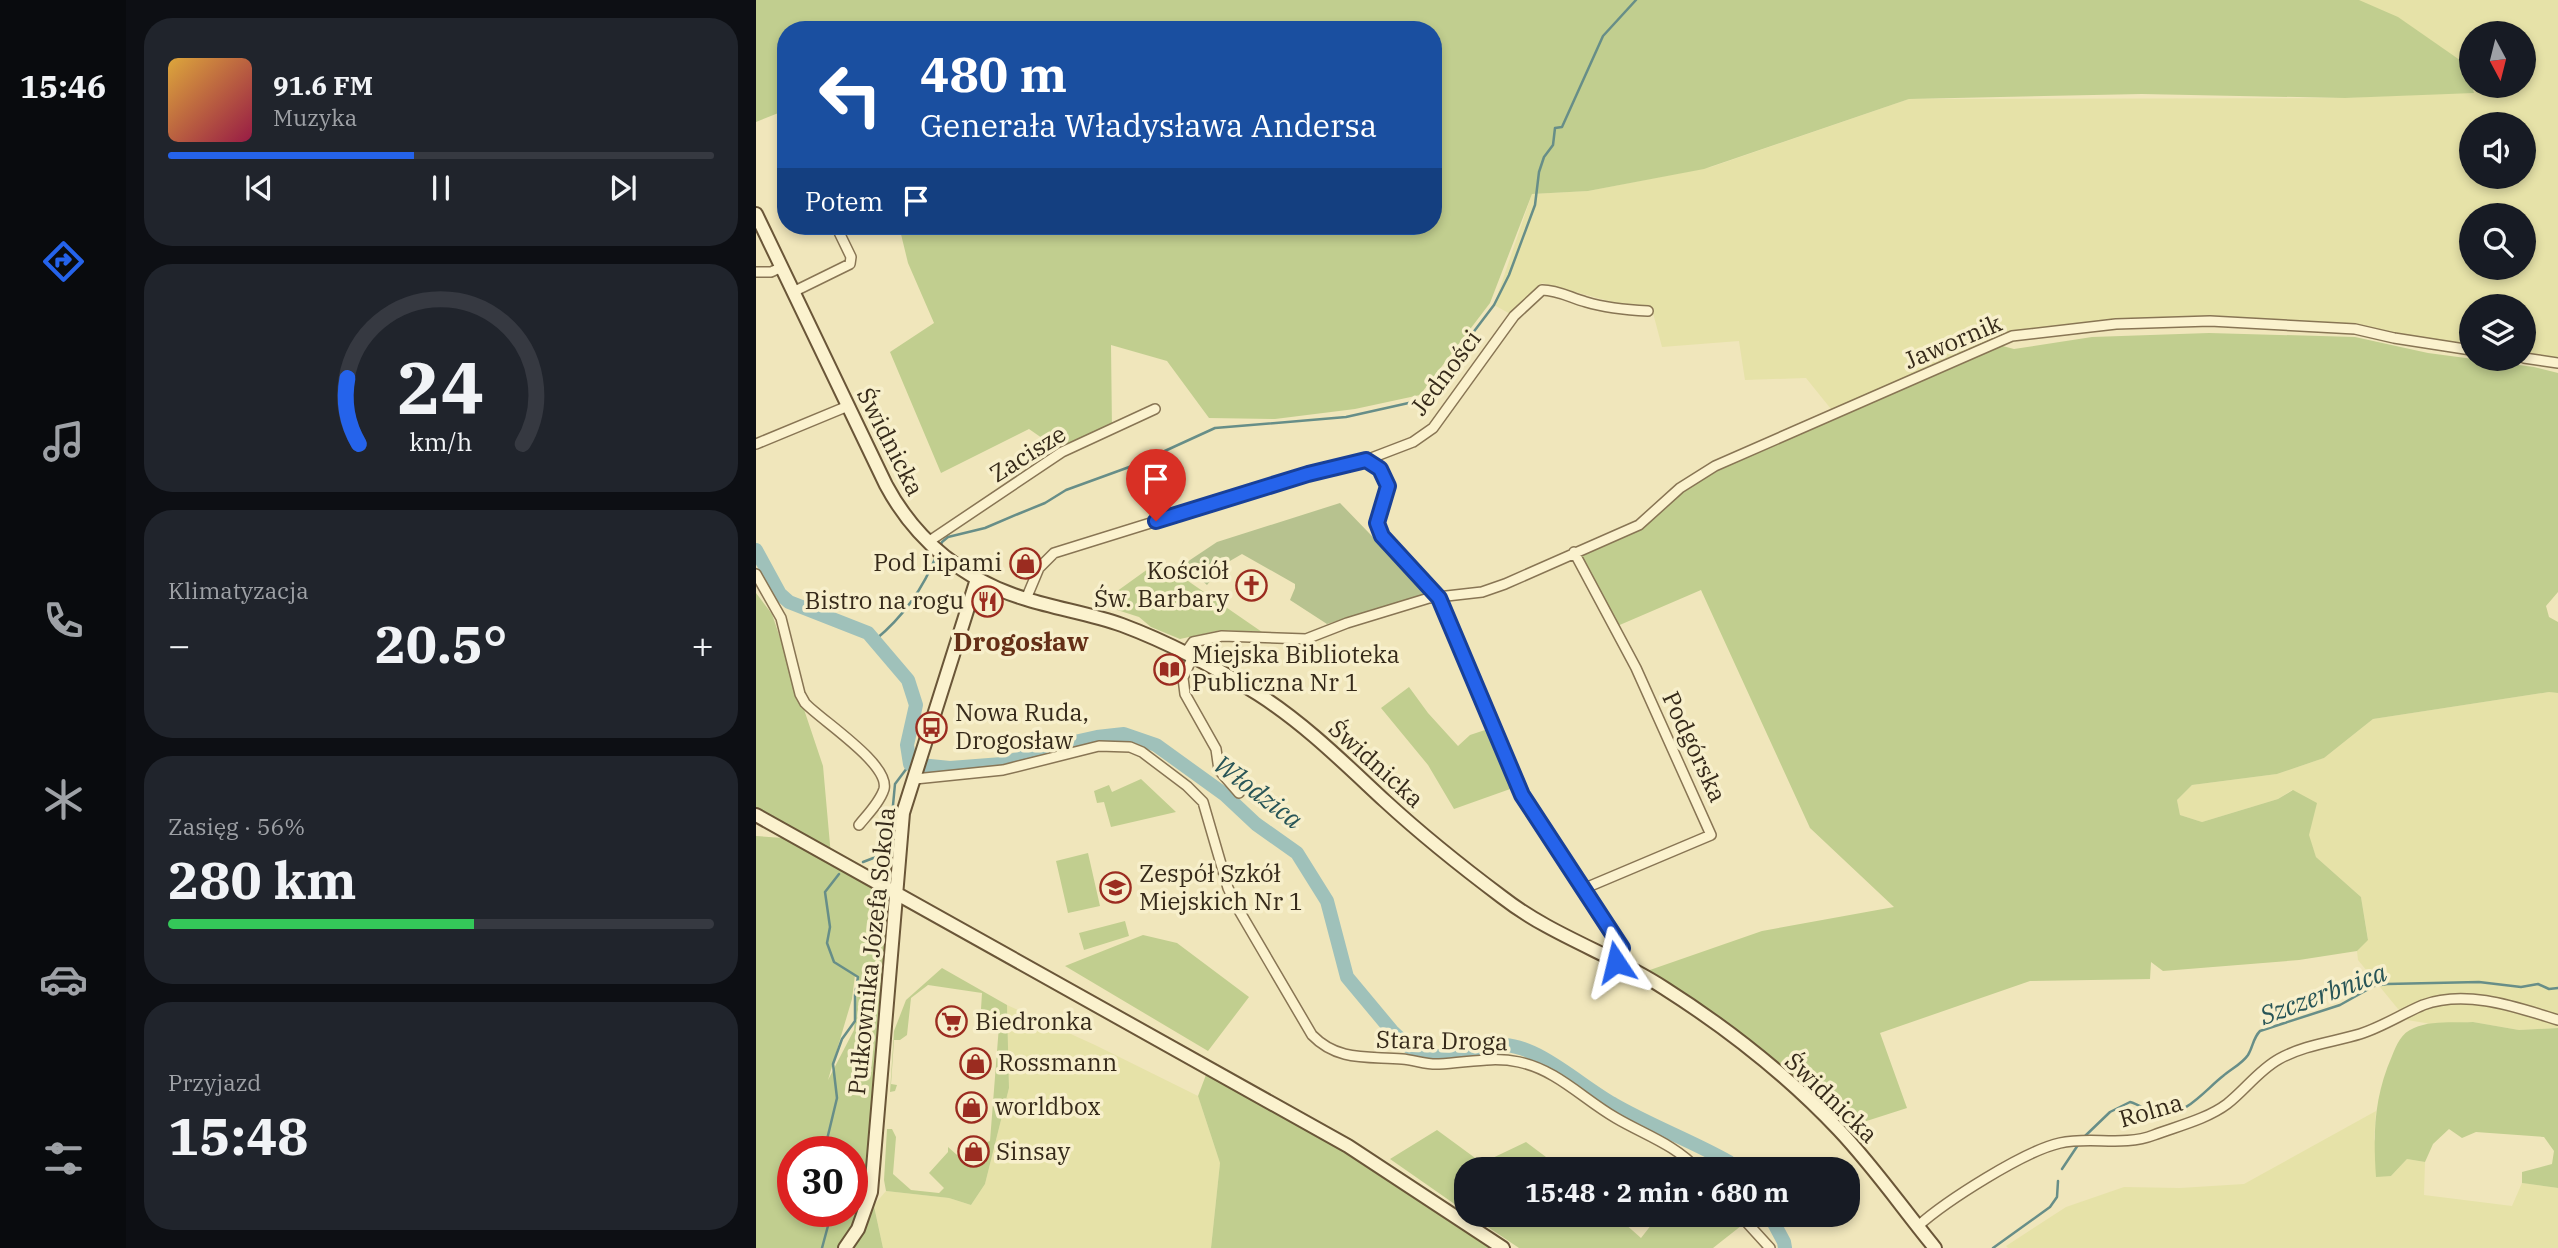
<!DOCTYPE html>
<html lang="pl">
<meta charset="utf-8">
<style>
:root{--surface:#171b24;--page:#20242c;--text:#f1f3f6;--muted:#9ea1a6;--line:#363941;--accent:#2563eb}
body{margin:0;font-family:"IBM Plex Serif",serif;background:var(--page);color:var(--text);height:100vh;display:flex;flex-direction:column;font-size:26px;white-space:nowrap}
*{box-sizing:border-box;margin:0}
p{font-size:23px;color:var(--muted)}
.icon{flex:none;width:38px;height:38px;fill:none;stroke:currentColor;stroke-width:2;stroke-linecap:round;stroke-linejoin:round}
.map{position:relative;flex:1;overflow:hidden}
.drawer{display:flex;flex-direction:column;gap:18px;padding:18px;background:#0d0f14;width:630px}
.drawer>*{flex:none}
.guide{position:absolute;left:21px;top:21px;width:665px;height:214px;border-radius:28px;box-shadow:0 4px 10px #0003;background:#1a4fa0;color:#fff;overflow:hidden}
.needle{width:46px;rotate:173deg}
.fabs{position:absolute;left:1703px;top:21px;display:grid;gap:14px}
.fabs a{display:grid;place-items:center;width:77px;height:77px;border-radius:50%;background:var(--surface);box-shadow:0 4px 10px #0003;font-size:35px}
.speed{position:absolute;left:21px;top:1136px;display:flex;gap:14px;font-size:35px;font-weight:700;text-align:center}
.speed>*{display:grid;place-content:center;width:91px;height:91px;border-radius:50%;background:var(--surface);box-shadow:0 4px 10px #0003;line-height:1}
.speed .limit{border:10px solid #d22;background:#fff;color:#111}
.pin{position:absolute;display:grid;place-items:center;width:60px;height:60px;color:#fff;margin:-72px -30px;border-radius:50% 50% 50% 0;rotate:-45deg;box-shadow:0 0 7px #0007}
.pin .icon{rotate:45deg}
.me{position:absolute;width:77px;margin:-38px;rotate:350deg;stroke-linejoin:round;filter:drop-shadow(0 0 5px #0008)}
.turn{display:flex;align-items:center;gap:24px;height:147px;padding:0 28px;font-size:32px}
.turn .icon{width:91px;height:91px;stroke-width:2.5}
.turn b{display:block;font-size:49px;line-height:60px}
.then{display:flex;align-items:center;height:66px;padding:0 28px;background:#0003;gap:14px;font-size:26px}
.big{font-size:52px;font-weight:700;line-height:1.1}
.drawer .widget{flex:1;display:flex;flex-direction:column;justify-content:center;gap:10px;min-width:0;padding:0 24px;border-radius:28px;background:var(--page)}
.drawer .dial{align-items:center;gap:0}
.dial svg{height:182px;overflow:visible;fill:none;stroke:var(--line);stroke-width:7;stroke-linecap:round;text-anchor:middle}
.dial text{fill:var(--text);stroke:none}
.song{display:flex;align-items:center;gap:21px}
.cover{width:84px;height:84px;border-radius:10px;background:linear-gradient(135deg,hsl(40 70% 55%),hsl(340 70% 35%))}
.played{height:7px;border-radius:4px;background:linear-gradient(90deg,var(--accent) 45%,var(--line) 45%)}
.keys{display:flex;justify-content:space-around;direction:ltr}
.heat{display:flex;justify-content:space-between;align-items:center;font-size:38px;direction:ltr}
.charge{height:10px;border-radius:5px;background:linear-gradient(90deg,#34c759 56%,var(--line) 0)}
.trip{position:absolute;left:698px;top:1157px;width:406px;height:70px;border-radius:28px;background:var(--surface);box-shadow:0 4px 10px #0003;font-weight:700;line-height:70px;text-align:center}
main{display:flex;flex:1;min-height:0}
.tabs{display:flex;flex-direction:column;width:126px;justify-content:space-around;align-items:center;background:#090b0e;color:var(--muted)}
.tabs .icon{width:49px;height:49px}
.tabs .current{color:var(--accent)}
.tabs b{font-size:32px;color:var(--text)}
.map>svg:first-child{display:block}
.farmland{fill:#e6e2a8;fill-rule:evenodd}
.green{fill:#c1ce8f;fill-rule:evenodd}
.cemetery{fill:#b7c28f}
.lines{fill:none;stroke-linecap:round;stroke-linejoin:round}
.stream{stroke:#678e88;stroke-width:2.5}
.river{stroke:#9fc1ba;stroke-width:14}
.street-casing{stroke:#887554;stroke-width:12}
.secondary-casing{stroke:#6a5638;stroke-width:16}
.street{stroke:#fbf2ce;stroke-width:9}
.secondary{stroke:#fbf2ce;stroke-width:12}
.route-casing{stroke:#184099;stroke-width:18}
.route{stroke:#2563eb;stroke-width:12}
.labels{text-anchor:middle;stroke-width:7;stroke-linejoin:round;paint-order:stroke}
.street-label{font-size:24px;fill:#362a1a;stroke:#f7efcb}
.poi-label{font-size:24px;fill:#362a1a;stroke:#f7efcb;text-anchor:start}
.neighbourhood-label{font-size:26px;font-weight:bold;fill:#652f17;stroke:#f7efcb}
.water-label{font-size:26px;font-style:italic;fill:#285557;stroke:#f7efcb}
</style>
<main>
<nav class="tabs">
<b>15:46</b>
<svg class="icon current" aria-label="directions" viewBox="0 0 24 24"><path d="M12 3l9 9-9 9-9-9zM9 14v-3h6M13 9l2 2-2 2"/></svg>
<svg class="icon" aria-label="music" viewBox="0 0 24 24"><path d="M9 18V5l10-2v13"/><circle cx="6" cy="18" r="3"/><circle cx="16" cy="16" r="3"/></svg>
<svg class="icon" aria-label="phone" viewBox="0 0 24 24"><path d="M5 4h4l2 5-3 2q2 4 5 5l2-3 5 2v4C11 20 4 13 5 4z"/></svg>
<svg class="icon" aria-label="climate" viewBox="0 0 24 24"><path d="M12 3v18M4 7l16 10M4 17L20 7"/></svg>
<svg class="icon" aria-label="car" viewBox="0 0 24 24"><path d="M5 17H2v-5l4-1 3-4h7l3 4 3 1v5h-3M9 17h6M6 11h13"/><circle cx="7" cy="17" r="2"/><circle cx="17" cy="17" r="2"/></svg>
<svg class="icon" aria-label="filters" viewBox="0 0 24 24"><path d="M4 7h16M4 17h16"/><circle cx="9" cy="7" r="2"/><circle cx="15" cy="17" r="2"/></svg>
</nav>
<section class="drawer">
<div class="widget">
<div class="song"><i class="cover"></i><div><b>91.6 FM</b><p>Muzyka</p></div></div>
<div class="played"></div>
<div class="keys"><svg class="icon" aria-label="previous" viewBox="0 0 24 24"><path d="M18 5L8 12l10 7zM5 5v14"/></svg><svg class="icon" aria-label="pause" viewBox="0 0 24 24"><path d="M8 5v14M16 5v14"/></svg><svg class="icon" aria-label="next" viewBox="0 0 24 24"><path d="M6 5l10 7-10 7zM19 5v14"/></svg></div>
</div>
<div class="widget dial"><svg viewBox="0 0 100 80">
<path d="M14 69A42 42 0 1 1 86 69"/>
<path d="M14 69A42 42 0 0 1 9 40" stroke="#2563eb"/>
<text x="50" y="56" font-size="32" font-weight="700">24</text>
<text x="50" y="72" font-size="11">km/h</text>
</svg></div>
<div class="widget"><p>Klimatyzacja</p>
<div class="heat"><a>−</a><b class="big">20.5°</b><a>+</a></div>
</div>
<div class="widget"><p>Zasięg · 56%</p><b class="big">280 km</b><div class="charge"></div></div>
<div class="widget"><p>Przyjazd</p><b class="big">15:48</b></div>
</section>
<div class="map">
<svg width="1802" height="1248" viewBox="0 0 1802 1248">
<rect width="100%" height="100%" fill="#f0e6bb"/>
<path class="farmland" d="M1602 0H1802V363L1768 357V306H1715V349L1639 336 1454 321 1256 336 1079 414 1050 378 989 380 983 341 906 347 897 313 786 283 758 316 738 305 776 194 832 191 955 167 1153 99 1589 98 1718 92 1716 86H1768V33H1715V80L1711 64ZM1715 124H1768V177H1715ZM1715 215H1768V268H1715Z
M1793 692 1802 693V1028L1763 1030 1717 1022 1675 1024 1651 1020 1602 960 1601 951 1612 939 1605 897 1560 857 1536 790 1522 799 1446 822 1424 815 1421 800 1436 785 1521 774 1568 758 1617 719Z
M251 1005 339 1045 442 1096 464 1163 455 1248H127L118 1205 130 1191 193 1198 215 1205 229 1184 253 1088Z
M1620 1111 1618 1139 1635 1176 1651 1159 1669 1162 1668 1195 1756 1206 1766 1183 1802 1188V1248H1252L1250 1246 1310 1207 1368 1187 1424 1188 1488 1184Z"/>
<path class="green" d="M0 0H1603L1642 17 1711 65 1718 93 1589 98 1386 94 1153 99 948 169 832 191 776 194 734 303 664 395 599 409 519 419 453 418 411 361 355 345 356 430 306 452 273 429 185 473 134 352 178 323 152 263 143 226H677V30H30V110L0 122Z
M1453 333 1599 337 1672 353 1778 367 1802 373V592L1790 606 1793 617 1802 622V693L1793 692 1617 719 1568 758 1521 774 1436 785 1421 800 1424 815 1446 822 1522 799 1537 790 1561 803 1553 835 1560 857 1605 897 1612 940 1601 951 1543 960 1407 971 1395 962 1394 979 1274 981 1124 1033 1151 1108 1092 1127 997 1045 891 971 1006 931 1138 907 1054 828 945 590 859 627 818 552 883 525 938 478 1235 343 1258 349 1336 337Z
M403 561 506 632 465 630 424 639 395 627 383 617 349 606 346 602Z
M0 593 16 614 67 766 75 856 140 893 115 1192 127 1248H0V836L41 839 0 815ZM99 975 102 977 98 1030 72 1080 96 999ZM37 1152H96V1211H37Z
M653 687 672 713 702 746 714 735 732 729 757 788 698 809 672 765 625 708Z
M385 779 420 812 355 827 348 802 341 803 338 791 353 785 356 792Z
M332 853 344 906 312 913 300 861Z
M369 921 373 936 328 950 323 933Z
M387 935 421 943 493 997 452 1051 309 966Z
M186 968 251 1005 253 1088 229 1184 215 1205 193 1198 130 1191 128 1180 131 1129H136L140 1137 137 1174 155 1190 183 1193 188 1188 173 1173 192 1152V1147L209 1162 230 1163 231 1142 234 1141 244 1013 225 1009 226 993 172 985 155 998 151 1035 144 1040H138L135 1084 141 1085 139 1091 134 1092 138 1031 150 1000Z
M1717 1022 1763 1030 1802 1028V1188L1766 1183V1172L1796 1164 1798 1151 1788 1137 1720 1132 1706 1138 1693 1129 1677 1144 1669 1162 1651 1159 1635 1176 1620 1177C1617 1133 1618 1097 1636 1056 1641 1044 1645 1033 1658 1028 1675 1020 1699 1023 1717 1022Z
M453 1067 592 1146 705 1229 736 1248H455L464 1163 442 1096Z
M681 1130 726 1163 770 1142 806 1169H710V1212L634 1159Z
M714 1215H859L885 1238 903 1215H984L990 1222 957 1248H763Z"/>
<path class="cemetery" d="M584 503 672 594 571 624 534 600 539 588V584L486 554 467 565 451 585 428 564 461 542Z"/>
<g class="lines">
<path class="stream" d="M184 547 186 542 192 537 229 528 262 514 289 503 310 490 376 466 459 428 590 417 666 400 738 305 753 275 779 205 783 172 788 157 797 145 799 128 806 127 847 36 880 0
M119 640C147 617 168 587 181 554
M107 862 120 857 134 837 139 784 154 764
M1328 1137 1354 1112 1374 1102C1384 1104 1393 1114 1403 1115 1430 1116 1449 1090 1467 1076 1475 1069 1486 1064 1492 1055 1497 1047 1497 1038 1504 1031L1584 1005 1618 986 1631 984 1723 982 1765 987 1782 984 1793 989 1802 988
M68 1152 81 1098 77 1064 86 1039 99 1021V995L102 977 78 962 71 943 74 927 69 892 83 874
M1306 1169 1324 1142
M66 1248 76 1211
M1237 1248 1294 1207 1301 1197 1302 1181"/>
<path class="river" d="M0 550 24 594 33 602 112 633 152 680 160 705 151 745 154 764 194 768 246 764 296 747 341 737 368 734 400 745 468 794 500 824 541 853 571 901 591 977 636 1031 653 1047 675 1056H691L749 1045C784 1047 826 1087 857 1104 895 1126 936 1141 973 1162L978 1169
M1013 1214 1028 1242 1029 1248"/>
<defs>
<path id="street" d="M0 272H15L26 267
M37 292 94 264 95 257 80 226
M1768 358 1802 363
M0 444 92 406
M610 460 624 469 632 486 621 523 626 535 683 598 766 795 866 948 860 962
M172 542 306 452 399 409
M818 552 880 668 955 835 827 889
M0 574 25 618 44 694 49 703C66 721 134 764 128 789 124 802 111 815 103 825
M270 599 283 568 298 553 552 474 610 460 657 442 677 428 758 316 786 290C802 290 815 298 830 302 850 308 871 310 892 311
M430 652 437 642 466 636 550 639 591 623 673 598 726 592 749 584 883 525 924 488 959 466 1256 336 1360 324 1454 321 1599 329 1638 338 1715 350
M437 656 427 678 429 694 460 749 463 770 483 793
M159 779 247 770 343 746 374 747 386 752 431 786 447 802 472 888 481 907 556 1035C582 1062 613 1056 646 1059 659 1060 671 1065 683 1064 710 1063 736 1056 763 1062 801 1070 827 1099 860 1118 887 1134 920 1145 941 1169
M983 1214 1014 1248
M1162 1226C1190 1201 1268 1151 1304 1143 1335 1136 1367 1147 1398 1135 1422 1126 1451 1119 1471 1104 1489 1090 1503 1070 1523 1059 1548 1045 1577 1042 1604 1034 1626 1027 1646 1014 1667 1005 1710 989 1760 1007 1802 1020"/>
<path id="secondary" d="M0 214 130 485C160 541 209 581 270 599 302 609 335 614 366 625 414 643 459 667 502 694 549 724 588 763 629 801 666 835 706 867 746 897 796 936 856 954 908 988 971 1028 1032 1076 1083 1130 1118 1167 1147 1209 1179 1248
M0 815 592 1146 747 1248
M89 1248 102 1229 115 1192 147 813 221 579"/>
</defs>
<use href="#street" class="street-casing"/>
<use href="#secondary" class="secondary-casing"/>
<use href="#street" class="street"/>
<use href="#secondary" class="secondary"/>
</g>
<g class="lines">
<defs>
<path id="route" d="M400 521 552 474 610 460 624 469 632 486 621 523 626 536 683 598 766 795 866 948 860 962"/>
</defs>
<use href="#route" class="route-casing"/>
<use href="#route" class="route"/>
</g>
<defs>
<symbol id="shop-ring" viewBox="-11 -11 22 22"><circle r="9.5" fill="#f7efcb" stroke="#9b2c20" stroke-width="1.5"/><path d="M-5-2.5h2.3a2.7 3.5 0 0 1 5.4 0H5L5.5 6h-11ZM-1.5-2.5h3a1.5 2.3 0 0 0-3 0Z" fill="#9b2c20"/></symbol>
<symbol id="church-ring" viewBox="-11 -11 22 22"><circle r="9.5" fill="#f7efcb" stroke="#9b2c20" stroke-width="1.5"/><path d="M-1.2-6h2.4v3.5h3.3v2.4h-3.3V6h-2.4V-.1h-3.3v-2.4h3.3Z" fill="#9b2c20"/></symbol>
<symbol id="restaurant-ring" viewBox="-11 -11 22 22"><circle r="9.5" fill="#f7efcb" stroke="#9b2c20" stroke-width="1.5"/><path d="M-5-6h1v4h1v-4h1v4h1v-4h1v5L-1.5 .5V6h-2V.5L-5-1ZM5-6V6H3V1.5H1.5Q1.5-4 5-6Z" fill="#9b2c20"/></symbol>
<symbol id="library-ring" viewBox="-11 -11 22 22"><circle r="9.5" fill="#f7efcb" stroke="#9b2c20" stroke-width="1.5"/><path d="M-6-4Q-3-5.5-.7-3.5V5Q-3 3-6 4ZM6-4Q3-5.5 .7-3.5V5Q3 3 6 4Z" fill="#9b2c20"/></symbol>
<symbol id="bus-ring" viewBox="-11 -11 22 22"><circle r="9.5" fill="#f7efcb" stroke="#9b2c20" stroke-width="1.5"/><path d="M-5-6H5V4H4V6H2V4H-2V6H-4V4H-5ZM-3.5-4V0h7V-4ZM-3.5 1.2v1.5H-2V1.2ZM2 1.2v1.5H3.5V1.2Z" fill="#9b2c20"/></symbol>
<symbol id="school-ring" viewBox="-11 -11 22 22"><circle r="9.5" fill="#f7efcb" stroke="#9b2c20" stroke-width="1.5"/><path d="M0-5L7-2L0 1L-7-2ZM-4 1L0 2.5L4 1V4Q0 6-4 4Z" fill="#9b2c20"/></symbol>
<symbol id="supermarket-ring" viewBox="-11 -11 22 22"><circle r="9.5" fill="#f7efcb" stroke="#9b2c20" stroke-width="1.5"/><path d="M-6-5.5h2.5l.6 2H6L4.5 2H-2.5L-4.4-4H-6ZM-1.5 3.2a1.3 1.3 0 1 0 .1 0ZM3 3.2a1.3 1.3 0 1 0 .1 0Z" fill="#9b2c20"/></symbol>
</defs>
<g fill-rule="evenodd">
<use href="#shop-ring" x="252" y="546" width="35" height="35"/>
<use href="#church-ring" x="478" y="568" width="35" height="35"/>
<use href="#restaurant-ring" x="214" y="584" width="35" height="35"/>
<use href="#library-ring" x="396" y="652" width="35" height="35"/>
<use href="#bus-ring" x="158" y="710" width="35" height="35"/>
<use href="#school-ring" x="342" y="870" width="35" height="35"/>
<use href="#supermarket-ring" x="178" y="1004" width="35" height="35"/>
<use href="#shop-ring" x="202" y="1046" width="35" height="35"/>
<use href="#shop-ring" x="198" y="1090" width="35" height="35"/>
<use href="#shop-ring" x="200" y="1134" width="35" height="35"/>
</g>
<g class="labels">
<g class="street-label">
<text transform="translate(1197 342) rotate(-23)" y="8">Jawornik</text>
<text transform="translate(690 373) rotate(-53)" y="8">Jedności</text>
<text transform="translate(134 442) rotate(63)" y="8">Świdnicka</text>
<text transform="translate(272 454) rotate(-32)" y="8">Zacisze</text>
<text transform="translate(938 747) rotate(65)" y="8">Podgórska</text>
<text transform="translate(620 764) rotate(42)" y="8">Świdnicka</text>
<text transform="translate(116 951) rotate(-84)" y="8">Pułkownika Józefa Sokola</text>
<text transform="translate(686 1041) rotate(1)" y="8">Stara Droga</text>
<text transform="translate(1075 1098) rotate(44)" y="8">Świdnicka</text>
<text transform="translate(1395 1111) rotate(-16)" y="8">Rolna</text>
</g>
<g class="poi-label">
<text x="246" y="571" text-anchor="end">Pod Lipami</text>
<text x="473" y="579" text-anchor="end">Kościół<tspan x="473" dy="28">Św. Barbary</tspan></text>
<text x="208" y="609" text-anchor="end">Bistro na rogu</text>
<text x="436" y="663">Miejska Biblioteka<tspan x="436" dy="28">Publiczna Nr 1</tspan></text>
<text x="199" y="721">Nowa Ruda,<tspan x="199" dy="28">Drogosław</tspan></text>
<text x="383" y="882">Zespół Szkół<tspan x="383" dy="28">Miejskich Nr 1</tspan></text>
<text x="219" y="1030">Biedronka</text>
<text x="242" y="1071">Rossmann</text>
<text x="239" y="1115">worldbox</text>
<text x="240" y="1160">Sinsay</text>
</g>
<g class="neighbourhood-label">
<text x="265" y="651">Drogosław</text>
</g>
<g class="water-label">
<text transform="translate(502 792) rotate(37)" y="9">Włodzica</text>
<text transform="translate(1567 994) rotate(-20)" y="9">Szczerbnica</text>
</g>
</g>
</svg>
<div class="fabs">
<a><svg class="needle" viewBox="-14 -14 28 28"><path d="M0-13l5 13h-10z" fill="#e53935"/><path d="M0 13l5-13h-10z" fill="#9ea1a6"/></svg></a>
<a><svg class="icon" aria-label="sound" viewBox="0 0 24 24"><path d="M4 9h4l5-4v14l-5-4H4zM17 9q2 3 0 6"/></svg></a>
<a><svg class="icon" aria-label="search" viewBox="0 0 24 24"><circle cx="10" cy="10" r="6"/><path d="M15 15l6 6"/></svg></a>
<a><svg class="icon" aria-label="layers" viewBox="0 0 24 24"><path d="M12 4l9 5-9 5-9-5zM3 14l9 5 9-5"/></svg></a>
</div>
<div class="speed"><div class="limit">30</div></div>
<div class="pin" style="left:400px;top:521px;background:#d93025"><svg class="icon" aria-label="arrive" viewBox="0 0 24 24"><path d="M6 21V4h12l-3 4 3 4H6"/></svg></div>
<svg class="me" style="left:860px;top:962px" viewBox="-20 -20 40 40"><path d="M0-17L14 15 0 8-14 15z" fill="#2563eb" stroke="#fff" stroke-width="4"/></svg>
<div class="trip">15:48 · 2 min · 680 m</div>
<div class="guide">
<div class="turn"><svg class="icon" aria-label="left" viewBox="0 0 24 24"><path d="M17 20v-9H6M10 6l-5 5 5 5"/></svg><div><b>480 m</b>Generała Władysława Andersa</div></div>
<div class="then">Potem<svg class="icon" aria-label="arrive" viewBox="0 0 24 24"><path d="M6 21V4h12l-3 4 3 4H6"/></svg></div>
</div>
</div>
</main>
